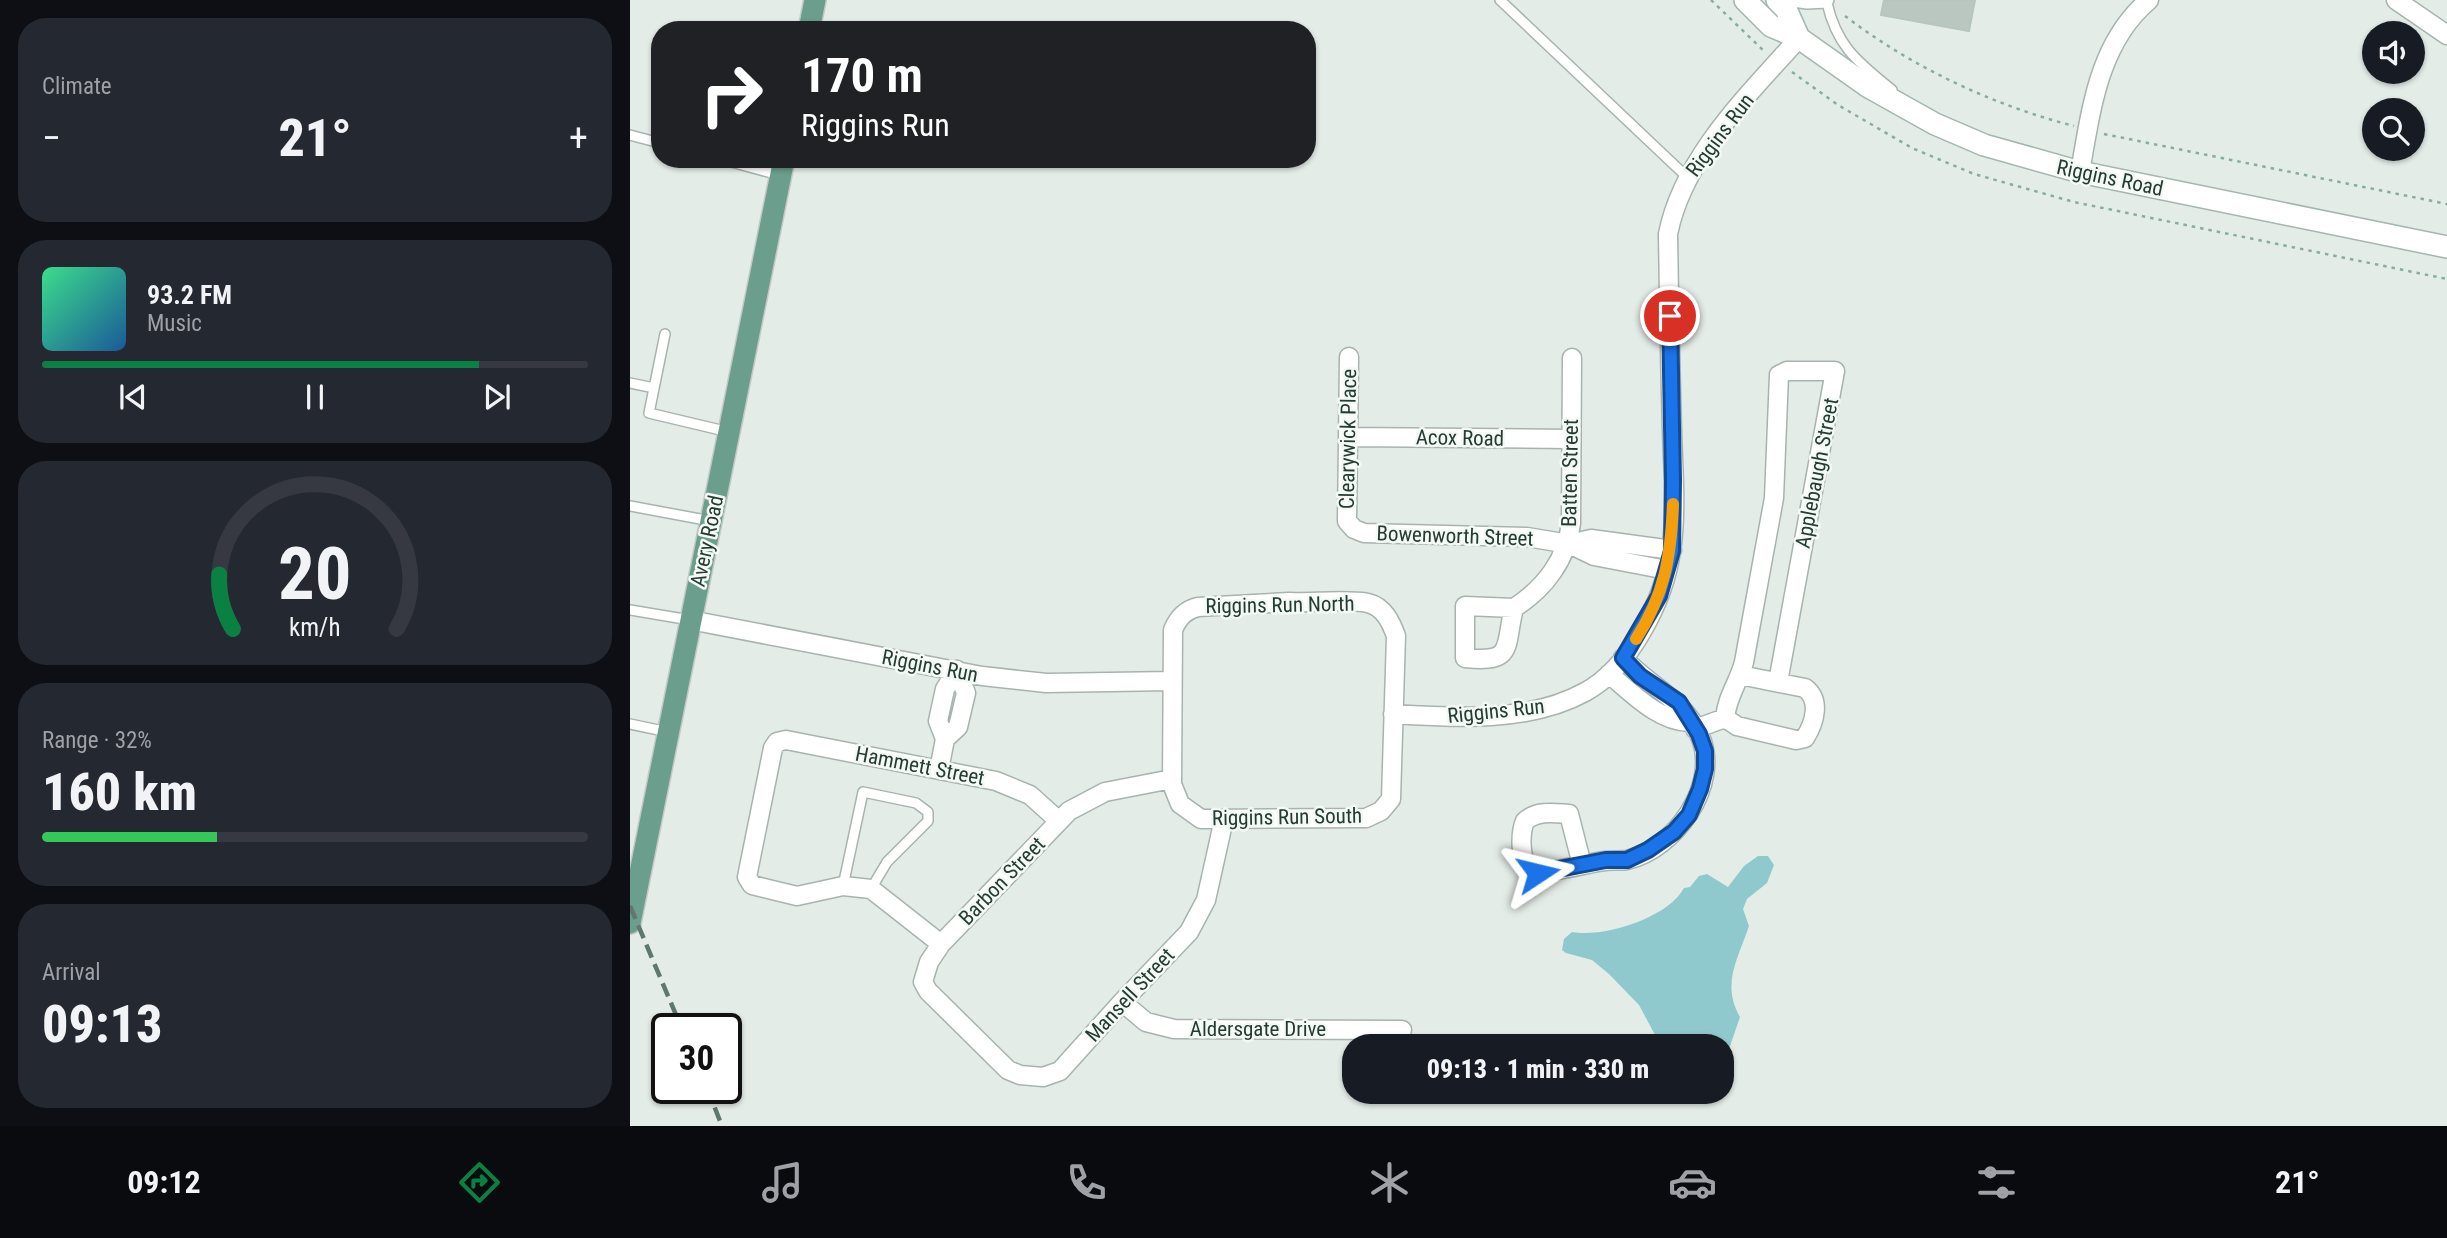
<!DOCTYPE html>
<meta charset="utf-8">
<style>
:root{--surface:#171b24;--page:#242831;--text:#f1f3f6;--muted:#9ea1a6;--line:#363941;--accent:#0b8043}
body{margin:0;font-family:"Roboto Condensed",sans-serif;background:var(--page);color:var(--text);height:100vh;display:flex;flex-direction:column;font-size:26px;white-space:nowrap}
*{box-sizing:border-box;margin:0}
p{font-size:23px;color:var(--muted)}
.icon{flex:none;width:38px;height:38px;fill:none;stroke:currentColor;stroke-width:2;stroke-linecap:round;stroke-linejoin:round}
.map{position:relative;flex:1;overflow:hidden}
.panel{display:flex;flex-direction:column;gap:18px;padding:18px;background:#0d0f14;width:630px}
.panel>*{flex:none}
.guide{position:absolute;left:21px;top:21px;width:665px;height:147px;border-radius:28px;box-shadow:0 2px 5px #0004;background:#202124;color:#fff;overflow:hidden}
.controls{position:absolute;left:1732px;top:21px;display:grid;gap:14px}
.controls a{display:grid;place-items:center;width:63px;height:63px;border-radius:50%;background:var(--surface);box-shadow:0 2px 5px #0004;font-size:35px}
.speed{position:absolute;left:21px;top:1013px;display:flex;gap:14px;font-size:35px;font-weight:700;text-align:center}
.speed>*{display:grid;place-content:center;width:91px;height:91px;border-radius:50%;background:var(--surface);box-shadow:0 2px 5px #0004;line-height:1}
.speed .limit{border:4px solid #111;border-radius:10px;background:#fff;color:#111}
.pin{position:absolute;display:grid;place-items:center;width:60px;height:60px;color:#fff;margin:-30px;border:4px solid #fff;border-radius:50%;box-shadow:0 2px 7px #0007}
.me{position:absolute;width:77px;margin:-38px;rotate:80deg;stroke-linejoin:round;filter:drop-shadow(0 0 5px #0008)}
.turn{display:flex;align-items:center;gap:24px;height:147px;padding:0 35px;font-size:32px}
.turn .icon{width:91px;height:91px;stroke-width:2.5}
.turn b{display:block;font-size:49px;line-height:60px}
.big{font-size:52px;font-weight:800;line-height:1.1}
.panel .tile{flex:1;display:flex;flex-direction:column;justify-content:center;gap:10px;min-width:0;padding:0 24px;border-radius:28px;background:var(--page)}
.panel .dial{align-items:center;gap:0}
.dial svg{height:182px;overflow:visible;fill:none;stroke:var(--line);stroke-width:7;stroke-linecap:round;text-anchor:middle}
.dial text{fill:var(--text);stroke:none}
.song{display:flex;align-items:center;gap:21px}
.cover{width:84px;height:84px;border-radius:10px;background:linear-gradient(135deg,hsl(150 70% 55%),hsl(210 70% 35%))}
.played{height:7px;border-radius:4px;background:linear-gradient(90deg,var(--accent) 80%,var(--line) 80%)}
.keys{display:flex;justify-content:space-around;direction:ltr}
.heat{display:flex;justify-content:space-between;align-items:center;font-size:38px;direction:ltr}
.charge{height:10px;border-radius:5px;background:linear-gradient(90deg,#34c759 32%,var(--line) 0)}
.trip{position:absolute;left:712px;top:1034px;width:392px;height:70px;border-radius:28px;background:var(--surface);box-shadow:0 2px 5px #0004;font-weight:800;line-height:70px;text-align:center}
.menu{display:flex;height:112px;justify-content:space-around;align-items:center;background:#090b0e;color:var(--muted)}
.menu .icon{width:49px;height:49px}
.menu .on{color:var(--accent)}
.menu b{font-size:32px;color:var(--text)}
main{display:flex;flex:1;min-height:0}
.map>svg:first-child{display:block}
.water{fill:#90c9cd}
.building{fill:#b9c7c0;stroke:#b6c5be;stroke-width:2}
.lines{fill:none;stroke-linecap:round;stroke-linejoin:round}
.lane-casing{stroke:#a7b4ae;stroke-width:12}
.street-casing{stroke:#a7b4ae;stroke-width:21}
.secondary-casing{stroke:#a3b7ae;stroke-width:24}
.primary-casing{stroke:#c2c8c6;stroke-width:24}
.path{stroke:#86ad9d;stroke-width:2.5;stroke-dasharray:3.5 5;stroke-linecap:butt}
.lane{stroke:#fff;stroke-width:9}
.street{stroke:#fff;stroke-width:18}
.secondary{stroke:#fff;stroke-width:21}
.primary{stroke:#6b9e8c;stroke-width:21}
.rail{stroke:#5f786f;stroke-width:4.5;stroke-dasharray:14 7;stroke-linecap:butt}
.route-casing{stroke:#114b97;stroke-width:18}
.route{stroke:#1a73e8;stroke-width:12}
.slow{stroke:#f59e0b;stroke-width:12}
.labels{text-anchor:middle;stroke-width:5;stroke-linejoin:round;paint-order:stroke}
.street-label{font-size:21px;fill:#243c34;stroke:#f4f9f6}
</style>
<main>
<section class="panel">
<div class="tile"><p>Climate</p>
<div class="heat"><a>−</a><b class="big">21°</b><a>+</a></div>
</div>
<div class="tile">
<div class="song"><i class="cover"></i><div><b>93.2 FM</b><p>Music</p></div></div>
<div class="played"></div>
<div class="keys"><svg class="icon" aria-label="previous" viewBox="0 0 24 24"><path d="M18 5L8 12l10 7zM5 5v14"/></svg><svg class="icon" aria-label="pause" viewBox="0 0 24 24"><path d="M8 5v14M16 5v14"/></svg><svg class="icon" aria-label="next" viewBox="0 0 24 24"><path d="M6 5l10 7-10 7zM19 5v14"/></svg></div>
</div>
<div class="tile dial"><svg viewBox="0 0 100 80">
<path d="M14 69A42 42 0 1 1 86 69"/>
<path d="M14 69A42 42 0 0 1 8 45" stroke="#0b8043"/>
<text x="50" y="56" font-size="32" font-weight="700">20</text>
<text x="50" y="72" font-size="11">km/h</text>
</svg></div>
<div class="tile"><p>Range · 32%</p><b class="big">160 km</b><div class="charge"></div></div>
<div class="tile"><p>Arrival</p><b class="big">09:13</b></div>
</section>
<div class="map">
<svg width="1817" height="1126" viewBox="0 0 1817 1126">
<rect width="100%" height="100%" fill="#e4ece8"/>
<path class="water" d="M1128 856H1138L1144 865 1137 883 1117 899 1113 909 1119 926C1108 959 1091 984 1110 1017L1099 1049 1094 1052 1092 1046H1031L1009 1005 979 974 962 960 936 953 932 950 934 939 942 932C973 938 1038 918 1054 888L1060 887 1069 876 1077 874 1098 887 1114 866Z"/>
<path class="building" d="M1254 0H1345L1339 31 1251 15Z"/>
<g class="lines">
<defs>
<path id="lane" d="M870 0 1057 177
M1155 1 1177 4 1197 3 1199 0
M1197 3C1207 47 1228 62 1262 90
M0 135 30 143
M90 159 149 175
M35 334 19 413 99 432
M0 383 24 388
M0 506 81 521
M0 610 60 620
M0 724 38 732
M213 886 233 792 286 803 298 812V821L257 862 241 889"/>
<path id="street" d="M1766 0 1817 35
M1450 172C1461 111 1468 43 1519 0
M719 357 717 521 724 529 734 533 897 537 939 544 964 556 1037 570
M719 437 941 439
M939 544 961 539 1042 550
M659 602C679 603 719 599 738 603 754 607 761 622 766 636L761 799 751 811 736 818 571 819 550 804 542 784 543 630C548 618 555 610 568 607Z
M884 608C874 648 885 663 835 658V606L884 608C915 588 937 559 941 523L942 358
M60 620 352 676 416 683 542 681
M979 674C1002 693 1028 721 1059 722
M763 714C824 718 899 723 955 692 1000 668 1034 600 1041 551 1047 512 1043 469 1042 430 1040 364 1039 299 1038 234 1053 158 1118 95 1169 38
M1095 718 1107 726 1166 740 1175 738C1185 722 1191 700 1175 688L1110 675
M1065 729 1095 718C1097 696 1109 682 1114 662L1144 498 1149 375 1157 371H1205L1148 682
M315 739 328 727 336 693 327 670
M309 770 315 739 308 721 315 689 327 670
M542 779 475 792 439 811 311 944 299 962 293 982 298 991 378 1070 390 1075 413 1077 430 1071 492 1002 559 932 576 900 594 819
M952 865 939 814C924 813 908 810 895 821 890 833 889 863 902 871 911 876 933 868 944 867 954 865 965 862 975 861 982 860 990 861 997 860 1045 849 1091 785 1070 736 1054 699 1020 687 993 658
M311 944 241 889 213 886 167 896 122 885 117 877 143 748 147 742 156 740 366 781 400 795 429 821
M492 1002 516 1022 544 1029 772 1030"/>
<path id="secondary" d="M1115 0 1141 26 1169 38 1237 86 1305 124 1354 145 1450 172 1817 247
M1147 0 1156 9 1169 38"/>
<path id="primary" d="M179 30 185 0
M0 923 154 159"/>
</defs>
<use href="#lane" class="lane-casing"/>
<use href="#street" class="street-casing"/>
<use href="#secondary" class="secondary-casing"/>
<use href="#primary" class="primary-casing"/>
<path class="path" d="M1081 0 1134 51
M1215 16C1282 67 1362 105 1444 126
M1162 72 1208 105 1282 148 1344 174 1444 202 1817 279
M1474 134 1817 204"/>
<use href="#lane" class="lane"/>
<use href="#street" class="street"/>
<use href="#secondary" class="secondary"/>
<use href="#primary" class="primary"/>
<path class="rail" d="M0 906 52 1029
M77 1088 92 1126"/>
</g>
<g class="lines">
<defs>
<path id="route" d="M908 873 976 860H997L1018 850 1044 832 1059 815 1070 789 1075 769V751L1069 734 1049 702 1010 676 993 658 1029 596 1042 551 1043 481 1040 316"/>
</defs>
<use href="#route" class="route-casing"/>
<use href="#route" class="route"/>
<path class="slow" d="M1006 639C1035 594 1041 556 1043 504"/>
</g>
<g class="labels">
<g class="street-label">
<text transform="translate(1090 135) rotate(-53)" y="7">Riggins Run</text>
<text transform="translate(1480 178) rotate(12)" y="7">Riggins Road</text>
<text transform="translate(830 438) rotate(1)" y="7">Acox Road</text>
<text transform="translate(718 439) rotate(-89)" y="7">Clearywick Place</text>
<text transform="translate(940 473) rotate(-89)" y="7">Batten Street</text>
<text transform="translate(1187 473) rotate(-79)" y="7">Applebaugh Street</text>
<text transform="translate(825 536) rotate(2)" y="7">Bowenworth Street</text>
<text transform="translate(77 541) rotate(-78)" y="7">Avery Road</text>
<text transform="translate(650 605) rotate(-1)" y="7">Riggins Run North</text>
<text transform="translate(300 666) rotate(11)" y="7">Riggins Run</text>
<text transform="translate(866 711) rotate(-6)" y="7">Riggins Run</text>
<text transform="translate(290 766) rotate(11)" y="7">Hammett Street</text>
<text transform="translate(657 817) rotate(-1)" y="7">Riggins Run South</text>
<text transform="translate(372 881) rotate(-46)" y="7">Barbon Street</text>
<text transform="translate(500 995) rotate(-47)" y="7">Mansell Street</text>
<text x="628" y="1036">Aldersgate Drive</text>
</g>
</g>
</svg>
<div class="controls">
<a><svg class="icon" aria-label="sound" viewBox="0 0 24 24"><path d="M4 9h4l5-4v14l-5-4H4zM17 9q2 3 0 6"/></svg></a>
<a><svg class="icon" aria-label="search" viewBox="0 0 24 24"><circle cx="10" cy="10" r="6"/><path d="M15 15l6 6"/></svg></a>
</div>
<div class="speed"><div class="limit">30</div></div>
<div class="pin" style="left:1040px;top:316px;background:#d93025"><svg class="icon" aria-label="arrive" viewBox="0 0 24 24"><path d="M6 21V4h12l-3 4 3 4H6"/></svg></div>
<svg class="me" style="left:908px;top:873px" viewBox="-20 -20 40 40"><path d="M0-17L14 15 0 8-14 15z" fill="#1a73e8" stroke="#fff" stroke-width="4"/></svg>
<div class="trip">09:13 · 1 min · 330 m</div>
<div class="guide">
<div class="turn"><svg class="icon" aria-label="right" viewBox="0 0 24 24"><path d="M7 20v-9h11M14 6l5 5-5 5"/></svg><div><b>170 m</b>Riggins Run</div></div>
</div>
</div>
</main>
<nav class="menu">
<b>09:12</b>
<svg class="icon on" aria-label="directions" viewBox="0 0 24 24"><path d="M12 3l9 9-9 9-9-9zM9 14v-3h6M13 9l2 2-2 2"/></svg>
<svg class="icon" aria-label="music" viewBox="0 0 24 24"><path d="M9 18V5l10-2v13"/><circle cx="6" cy="18" r="3"/><circle cx="16" cy="16" r="3"/></svg>
<svg class="icon" aria-label="phone" viewBox="0 0 24 24"><path d="M5 4h4l2 5-3 2q2 4 5 5l2-3 5 2v4C11 20 4 13 5 4z"/></svg>
<svg class="icon" aria-label="climate" viewBox="0 0 24 24"><path d="M12 3v18M4 7l16 10M4 17L20 7"/></svg>
<svg class="icon" aria-label="car" viewBox="0 0 24 24"><path d="M5 17H2v-5l4-1 3-4h7l3 4 3 1v5h-3M9 17h6M6 11h13"/><circle cx="7" cy="17" r="2"/><circle cx="17" cy="17" r="2"/></svg>
<svg class="icon" aria-label="filters" viewBox="0 0 24 24"><path d="M4 7h16M4 17h16"/><circle cx="9" cy="7" r="2"/><circle cx="15" cy="17" r="2"/></svg>
<b>21°</b>
</nav>
